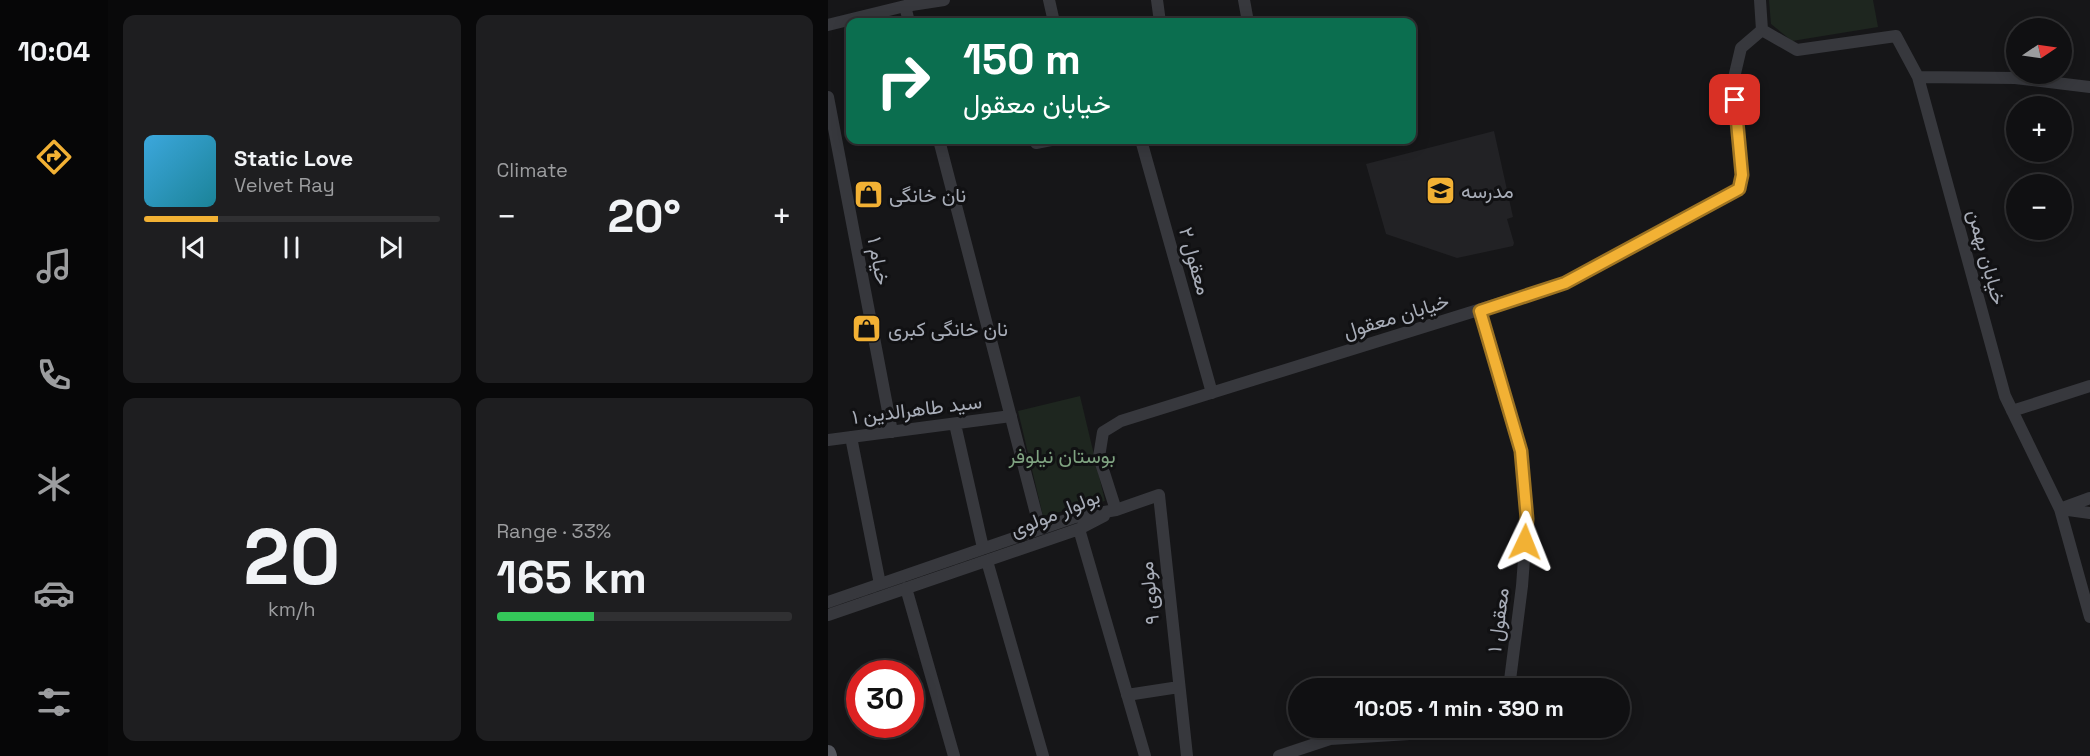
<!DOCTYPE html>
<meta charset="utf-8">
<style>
:root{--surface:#101012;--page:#1e1e20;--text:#f1f3f6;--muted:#9c9d9f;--line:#303032;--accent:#f2b134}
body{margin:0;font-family:"Space Grotesk",Vazirmatn,sans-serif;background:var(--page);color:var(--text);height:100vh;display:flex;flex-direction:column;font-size:22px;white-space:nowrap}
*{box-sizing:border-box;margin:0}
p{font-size:20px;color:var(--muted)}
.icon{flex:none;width:33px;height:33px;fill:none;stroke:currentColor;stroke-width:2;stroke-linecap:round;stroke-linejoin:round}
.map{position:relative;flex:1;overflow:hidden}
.side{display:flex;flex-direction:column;gap:15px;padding:15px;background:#09090a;width:720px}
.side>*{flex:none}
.hud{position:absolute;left:18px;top:18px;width:570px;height:126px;border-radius:12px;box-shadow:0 3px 15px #0003,0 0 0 2px var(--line);background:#0b6e4f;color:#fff;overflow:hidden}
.needle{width:39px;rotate:77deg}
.buttons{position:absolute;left:1178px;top:18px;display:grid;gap:12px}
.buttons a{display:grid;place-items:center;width:66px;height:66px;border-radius:50%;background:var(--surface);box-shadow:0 3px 15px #0003,0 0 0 2px var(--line);font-size:30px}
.speed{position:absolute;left:18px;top:660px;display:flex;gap:12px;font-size:30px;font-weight:700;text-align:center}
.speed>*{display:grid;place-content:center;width:78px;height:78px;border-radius:50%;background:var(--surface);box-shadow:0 3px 15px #0003,0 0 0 2px var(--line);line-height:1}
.speed .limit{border:9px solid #d22;background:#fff;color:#111}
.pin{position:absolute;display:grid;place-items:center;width:51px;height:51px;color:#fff;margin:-26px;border-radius:12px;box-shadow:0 3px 9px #0006}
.me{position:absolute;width:66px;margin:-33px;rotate:2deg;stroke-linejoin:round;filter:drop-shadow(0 0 4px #0008)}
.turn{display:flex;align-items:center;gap:21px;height:126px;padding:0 18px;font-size:27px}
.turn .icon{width:78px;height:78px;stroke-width:2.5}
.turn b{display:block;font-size:42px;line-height:51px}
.big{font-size:45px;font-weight:700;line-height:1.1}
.side .card{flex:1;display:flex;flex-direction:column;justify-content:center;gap:9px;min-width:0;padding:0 21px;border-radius:12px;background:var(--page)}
.side .dial{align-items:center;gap:0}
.dial b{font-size:78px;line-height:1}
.song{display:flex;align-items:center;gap:18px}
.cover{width:72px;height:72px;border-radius:9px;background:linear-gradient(135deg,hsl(200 70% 55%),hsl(190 70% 35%))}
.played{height:6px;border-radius:3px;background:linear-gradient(90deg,var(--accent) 25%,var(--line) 25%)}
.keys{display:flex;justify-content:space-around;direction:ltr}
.heat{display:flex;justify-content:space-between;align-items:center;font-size:33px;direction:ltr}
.charge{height:9px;border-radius:4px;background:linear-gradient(90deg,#34c759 33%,var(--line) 0)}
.side .tiles{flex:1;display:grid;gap:15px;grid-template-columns:repeat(2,1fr)}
.trip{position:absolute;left:460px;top:678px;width:342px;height:60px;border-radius:30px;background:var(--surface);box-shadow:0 3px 15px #0003,0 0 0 2px var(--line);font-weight:700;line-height:60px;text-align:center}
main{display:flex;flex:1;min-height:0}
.tab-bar{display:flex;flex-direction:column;width:108px;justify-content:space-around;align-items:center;background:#060607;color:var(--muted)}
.tab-bar .icon{width:42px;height:42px}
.tab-bar .current{color:var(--accent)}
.tab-bar b{font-size:27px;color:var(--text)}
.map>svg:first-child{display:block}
.built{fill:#222225}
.green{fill:#1e261f}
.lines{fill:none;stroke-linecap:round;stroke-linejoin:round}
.minor{stroke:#37383d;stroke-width:12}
.major{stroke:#53555c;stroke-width:16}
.route-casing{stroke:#9d7322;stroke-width:15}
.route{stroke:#f2b134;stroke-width:10}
.labels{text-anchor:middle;stroke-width:6;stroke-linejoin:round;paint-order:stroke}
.poi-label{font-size:20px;fill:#a8adb8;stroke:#111113;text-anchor:start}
.street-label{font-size:20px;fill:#a8adb8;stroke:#111113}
.park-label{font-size:20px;fill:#7fa381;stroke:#111113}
</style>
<main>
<nav class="tab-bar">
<b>10:04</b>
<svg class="icon current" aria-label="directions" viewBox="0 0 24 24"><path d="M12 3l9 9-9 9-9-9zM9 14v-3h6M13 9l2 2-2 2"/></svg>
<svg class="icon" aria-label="music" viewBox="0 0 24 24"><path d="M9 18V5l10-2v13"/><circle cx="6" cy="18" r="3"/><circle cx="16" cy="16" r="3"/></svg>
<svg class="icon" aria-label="phone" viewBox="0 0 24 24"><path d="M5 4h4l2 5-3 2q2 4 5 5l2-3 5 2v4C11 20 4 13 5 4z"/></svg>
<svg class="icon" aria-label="climate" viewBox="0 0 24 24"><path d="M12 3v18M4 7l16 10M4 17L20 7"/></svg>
<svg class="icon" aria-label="car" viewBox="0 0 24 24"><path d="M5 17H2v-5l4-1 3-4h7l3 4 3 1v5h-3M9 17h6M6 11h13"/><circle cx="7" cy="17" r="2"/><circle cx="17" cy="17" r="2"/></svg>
<svg class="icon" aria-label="filters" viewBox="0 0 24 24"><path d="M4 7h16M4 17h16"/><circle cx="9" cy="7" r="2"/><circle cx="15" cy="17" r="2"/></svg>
</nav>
<section class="side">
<div class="tiles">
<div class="card">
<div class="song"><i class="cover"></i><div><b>Static Love</b><p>Velvet Ray</p></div></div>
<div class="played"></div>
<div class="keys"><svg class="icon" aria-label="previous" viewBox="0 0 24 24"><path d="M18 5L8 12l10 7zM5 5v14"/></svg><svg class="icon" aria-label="pause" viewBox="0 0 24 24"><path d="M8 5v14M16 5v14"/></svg><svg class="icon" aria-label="next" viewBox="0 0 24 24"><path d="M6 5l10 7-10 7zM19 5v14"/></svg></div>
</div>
<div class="card"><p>Climate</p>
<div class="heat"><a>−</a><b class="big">20°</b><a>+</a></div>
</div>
<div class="card dial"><b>20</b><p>km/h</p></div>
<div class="card"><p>Range · 33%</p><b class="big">165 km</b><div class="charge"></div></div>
</div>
</section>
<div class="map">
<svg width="1262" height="756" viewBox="0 0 1262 756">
<rect width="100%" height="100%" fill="#161618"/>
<path class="built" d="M666 131 685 217 679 219 686 243 685 246 629 258 558 234 538 164Z"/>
<path class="green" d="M941 0H1045L1050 27 964 41 943 24Z
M252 396 277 501 215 516 190 411Z"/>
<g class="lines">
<path class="minor" d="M221 0 226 22
M329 0 332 22
M416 0 420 22
M932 0 934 30
M77 6 81 22
M0 25 77 6 116 0
M934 30 969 50 1068 36 1090 77 1177 396 1232 509 1262 617
M1090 77 1187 78 1262 87
M0 97 64 432
M111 140 212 529
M313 140 384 393
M208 143 223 140
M652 311 693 451 699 519 694 586 681 688
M1184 411 1262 386
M127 424 155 548
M23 437 52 584
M0 440 183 416
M1232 509 1262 498
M1233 509 1262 513
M288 510 271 457 275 432 293 421 737 283 911 189 914 175 905 82 913 48 934 30
M251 529 317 756
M159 561 215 756
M78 588 126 756
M0 602 247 517 288 510 331 495 359 756
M0 615 251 529 276 516
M299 695 351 687
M451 756 502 739 597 733H648L665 728"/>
<path class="major" d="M0 753 1 756"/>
</g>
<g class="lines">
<defs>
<path id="route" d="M697 542 699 519 693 451 652 311 737 283 911 189 914 175 907 100"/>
</defs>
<use href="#route" class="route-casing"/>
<use href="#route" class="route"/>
</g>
<defs>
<symbol id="school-square" viewBox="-11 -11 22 22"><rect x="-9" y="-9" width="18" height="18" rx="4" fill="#f2b134" stroke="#111113"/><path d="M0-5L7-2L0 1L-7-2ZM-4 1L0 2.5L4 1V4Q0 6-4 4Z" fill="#111"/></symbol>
<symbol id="shop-square" viewBox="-11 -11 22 22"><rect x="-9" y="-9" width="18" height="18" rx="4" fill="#f2b134" stroke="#111113"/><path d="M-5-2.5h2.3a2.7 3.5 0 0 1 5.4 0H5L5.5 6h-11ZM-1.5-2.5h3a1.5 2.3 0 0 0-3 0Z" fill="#111"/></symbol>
</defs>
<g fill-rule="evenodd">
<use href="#school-square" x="596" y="174" width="33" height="33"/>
<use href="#shop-square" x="24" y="178" width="33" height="33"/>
<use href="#shop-square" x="22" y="312" width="33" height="33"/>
</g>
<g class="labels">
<g class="poi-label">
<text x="633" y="198">مدرسه</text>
<text x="61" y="202">نان خانگی</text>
<text x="60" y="336">نان خانگی کبری</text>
</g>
<g class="street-label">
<text transform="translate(1159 257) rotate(75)" y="7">خیابان بهمن</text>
<text transform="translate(51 261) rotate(79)" y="7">خیام ۱</text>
<text transform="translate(367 261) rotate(74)" y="7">معقول ۲</text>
<text transform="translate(568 316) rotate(-17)" y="7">خیابان معقول</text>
<text transform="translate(89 409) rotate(-7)" y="7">سید طاهرالدین ۱</text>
<text transform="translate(227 513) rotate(-22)" y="7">بولوار مولوی</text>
<text transform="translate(321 593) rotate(-96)" y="7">مولوی ۹</text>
<text transform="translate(670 620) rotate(-83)" y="7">معقول ۱</text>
</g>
<g class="park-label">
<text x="234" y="463">بوستان نیلوفر</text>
</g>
</g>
</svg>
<div class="buttons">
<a><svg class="needle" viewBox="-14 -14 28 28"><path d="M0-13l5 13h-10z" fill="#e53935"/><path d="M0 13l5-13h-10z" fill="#9c9d9f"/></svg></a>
<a>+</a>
<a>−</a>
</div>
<div class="speed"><div class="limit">30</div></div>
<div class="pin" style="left:907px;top:100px;background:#d93025"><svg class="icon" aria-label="arrive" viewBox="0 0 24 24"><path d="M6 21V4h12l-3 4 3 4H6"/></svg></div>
<svg class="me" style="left:697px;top:542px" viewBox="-20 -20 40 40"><path d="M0-17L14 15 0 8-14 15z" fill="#f2b134" stroke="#fff" stroke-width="4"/></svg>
<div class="trip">10:05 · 1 min · 390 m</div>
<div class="hud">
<div class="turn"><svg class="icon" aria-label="right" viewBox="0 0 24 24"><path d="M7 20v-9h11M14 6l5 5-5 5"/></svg><div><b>150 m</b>خیابان معقول</div></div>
</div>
</div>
</main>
